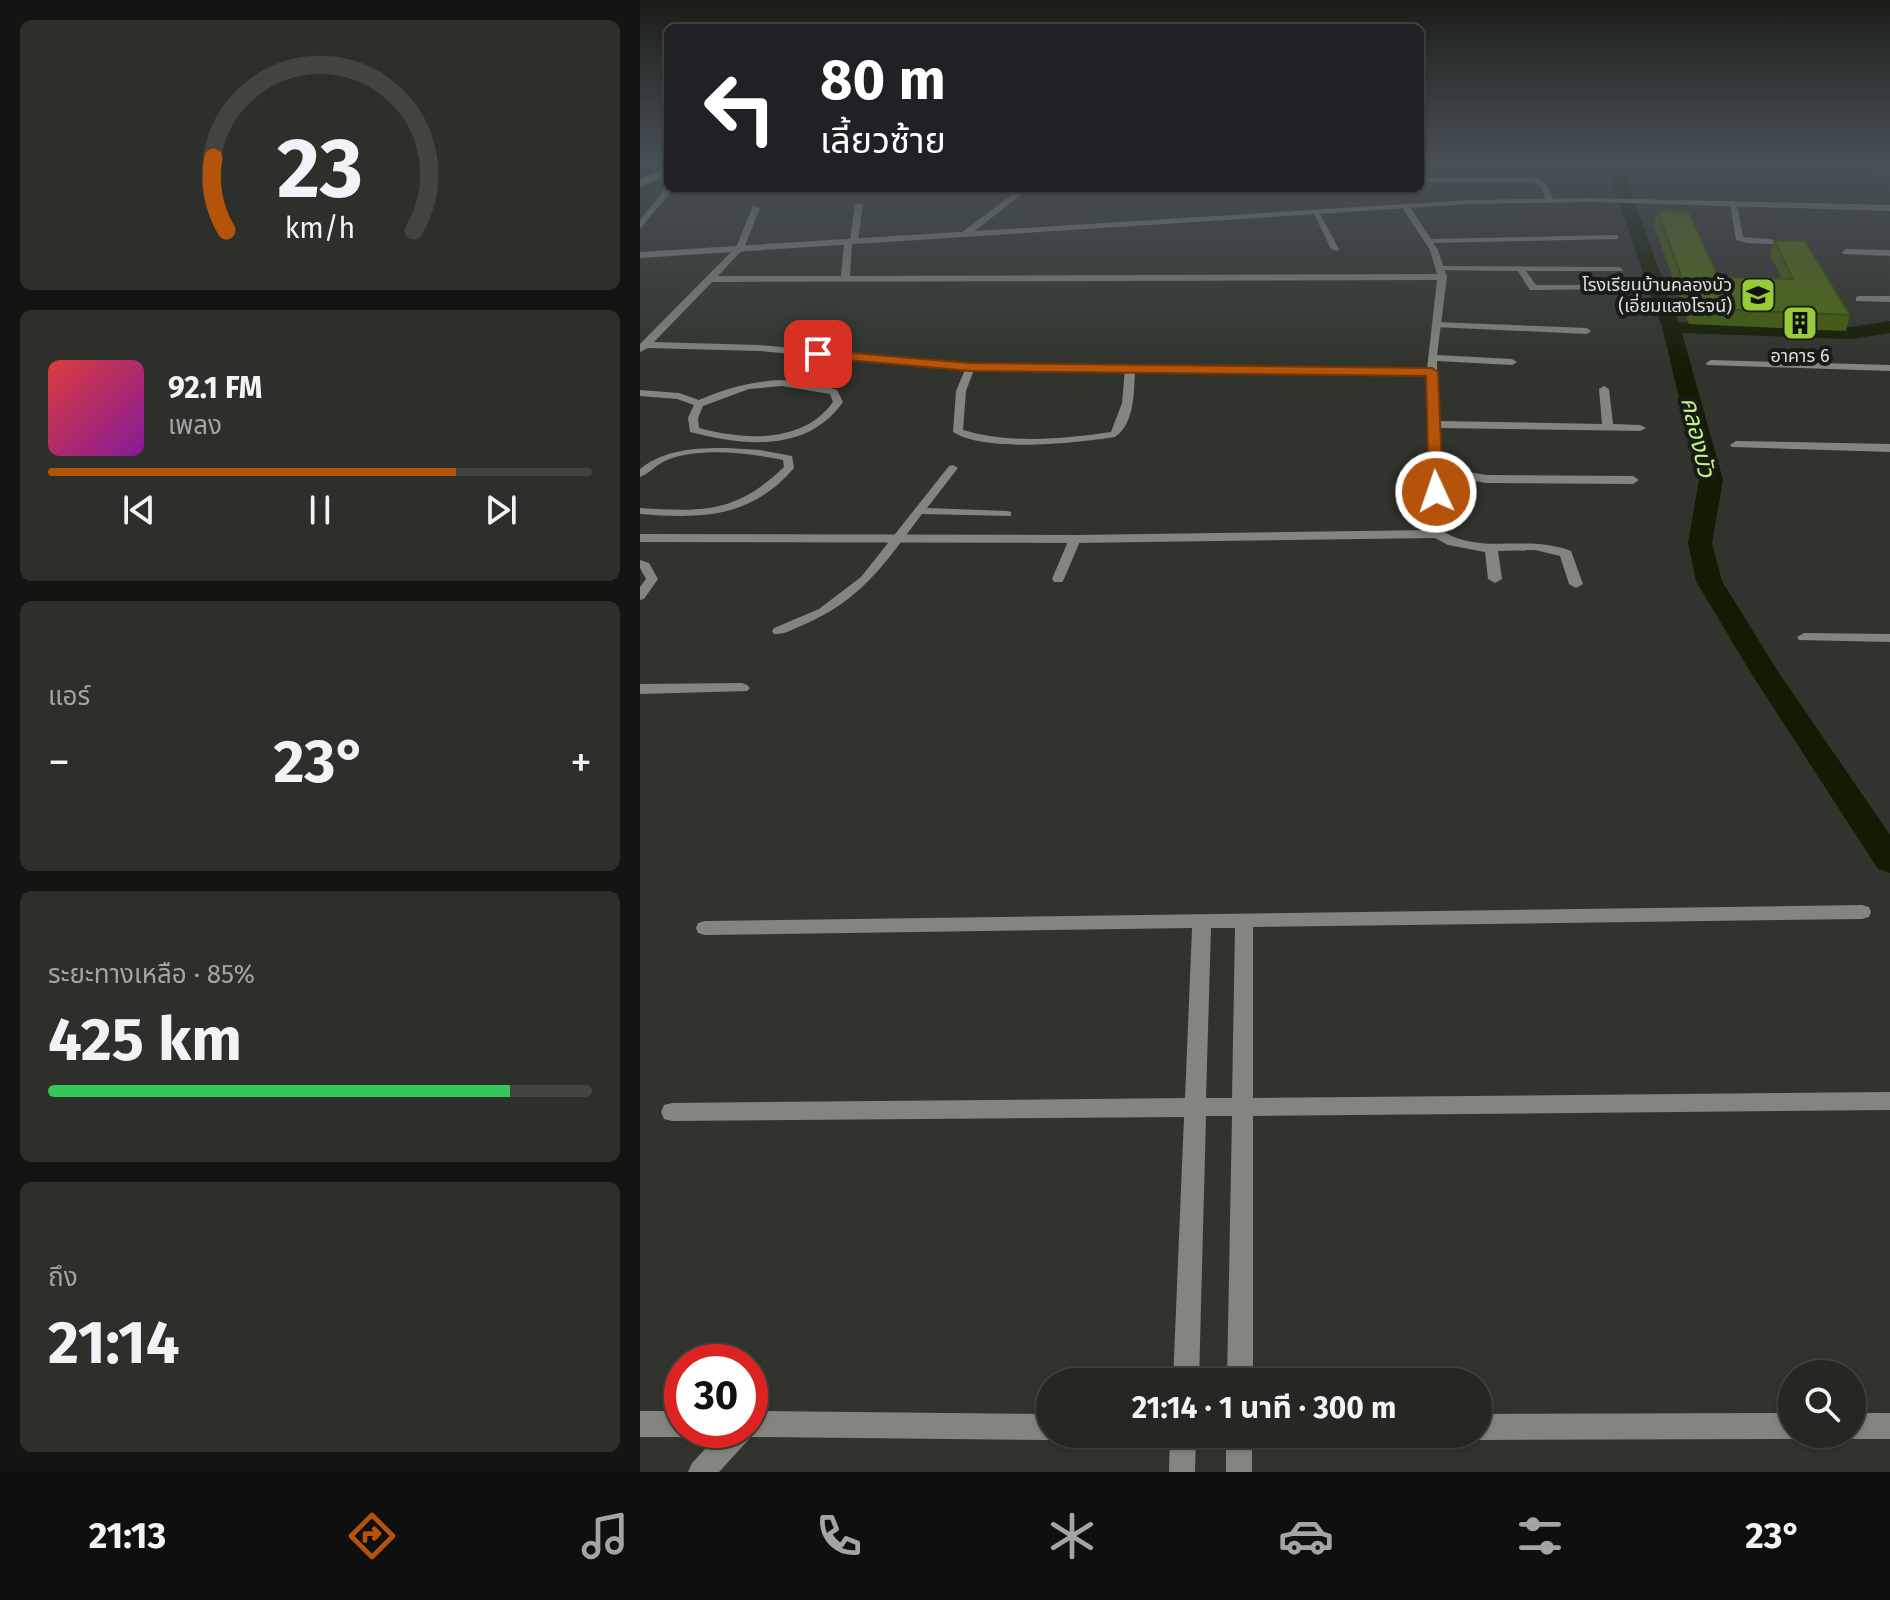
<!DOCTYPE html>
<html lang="th">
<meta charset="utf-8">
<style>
:root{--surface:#252722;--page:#2d2f2a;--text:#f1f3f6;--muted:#a3a5a5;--line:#424440;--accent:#b45309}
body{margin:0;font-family:"Fira Sans","Noto Sans Thai",sans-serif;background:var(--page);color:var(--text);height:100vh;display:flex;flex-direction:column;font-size:30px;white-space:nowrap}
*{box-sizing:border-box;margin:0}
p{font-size:26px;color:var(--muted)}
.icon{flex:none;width:44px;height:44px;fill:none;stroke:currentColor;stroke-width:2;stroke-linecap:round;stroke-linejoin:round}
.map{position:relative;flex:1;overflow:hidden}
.panel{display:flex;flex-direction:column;gap:20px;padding:20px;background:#141513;width:640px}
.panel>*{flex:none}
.top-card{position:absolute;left:24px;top:24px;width:760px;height:168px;border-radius:12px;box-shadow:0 2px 6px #0004,0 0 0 2px var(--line);background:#202124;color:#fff;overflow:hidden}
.controls{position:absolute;left:1138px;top:1360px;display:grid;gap:16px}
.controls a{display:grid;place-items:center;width:88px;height:88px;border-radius:50%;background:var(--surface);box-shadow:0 2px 6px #0004,0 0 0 2px var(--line);font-size:40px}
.speed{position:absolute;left:24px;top:1344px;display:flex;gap:16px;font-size:40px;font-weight:700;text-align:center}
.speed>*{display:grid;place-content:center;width:104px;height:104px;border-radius:50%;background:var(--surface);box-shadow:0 2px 6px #0004,0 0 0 2px var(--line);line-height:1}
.speed .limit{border:12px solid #d22;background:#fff;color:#111}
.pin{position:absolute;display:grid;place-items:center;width:68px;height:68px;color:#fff;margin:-34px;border-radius:16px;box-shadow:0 4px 12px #0006}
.me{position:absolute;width:88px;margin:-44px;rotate:357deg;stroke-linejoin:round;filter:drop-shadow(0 0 6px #0008)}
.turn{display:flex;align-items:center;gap:28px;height:168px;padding:0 24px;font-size:36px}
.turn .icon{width:104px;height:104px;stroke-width:2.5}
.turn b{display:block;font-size:56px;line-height:68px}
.big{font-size:60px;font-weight:700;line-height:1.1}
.panel .card{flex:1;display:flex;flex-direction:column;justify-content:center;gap:12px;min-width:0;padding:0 28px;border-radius:12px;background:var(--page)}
.panel .dial{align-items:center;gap:0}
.dial svg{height:208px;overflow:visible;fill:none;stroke:var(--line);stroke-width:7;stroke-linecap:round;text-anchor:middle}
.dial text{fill:var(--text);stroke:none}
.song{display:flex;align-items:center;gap:24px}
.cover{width:96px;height:96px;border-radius:12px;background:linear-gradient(135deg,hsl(0 70% 55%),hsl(290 70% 35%))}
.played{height:8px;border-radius:4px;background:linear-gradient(90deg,var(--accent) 75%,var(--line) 75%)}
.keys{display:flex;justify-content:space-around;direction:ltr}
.heat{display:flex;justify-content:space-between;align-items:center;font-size:44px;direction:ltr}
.charge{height:12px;border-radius:6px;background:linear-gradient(90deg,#34c759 85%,var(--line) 0)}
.trip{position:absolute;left:396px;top:1368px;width:456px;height:80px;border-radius:40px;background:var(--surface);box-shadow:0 2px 6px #0004,0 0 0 2px var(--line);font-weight:700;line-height:80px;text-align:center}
.tabs{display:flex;height:128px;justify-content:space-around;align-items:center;background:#0f100e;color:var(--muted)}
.tabs .icon{width:56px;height:56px}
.tabs .active{color:var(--accent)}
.tabs b{font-size:36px;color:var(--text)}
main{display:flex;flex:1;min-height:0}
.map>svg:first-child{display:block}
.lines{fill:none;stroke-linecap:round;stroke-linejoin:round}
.canal{fill:#121c02;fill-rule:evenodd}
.service{fill:#82867f;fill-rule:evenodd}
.minor{fill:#82867f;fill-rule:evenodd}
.tertiary{fill:#82867f;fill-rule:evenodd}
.motorway{fill:#94b564;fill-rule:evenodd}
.wall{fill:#435e0a}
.building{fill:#4e6d0c;stroke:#374c08;stroke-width:2}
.route{fill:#b45309;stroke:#753606;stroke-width:2}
.labels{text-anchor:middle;stroke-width:8;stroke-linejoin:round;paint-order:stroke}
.far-poi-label{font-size:18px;fill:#dee0dc;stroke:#191b18;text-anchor:end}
.water-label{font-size:24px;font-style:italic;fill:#c4f37f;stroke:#191b18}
</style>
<main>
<section class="panel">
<div class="card dial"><svg viewBox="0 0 100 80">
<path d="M14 69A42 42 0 1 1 86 69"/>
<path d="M14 69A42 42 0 0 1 9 41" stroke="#b45309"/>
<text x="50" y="56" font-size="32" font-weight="700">23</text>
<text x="50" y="72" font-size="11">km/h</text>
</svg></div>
<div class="card">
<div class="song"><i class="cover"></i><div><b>92.1 FM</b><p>เพลง</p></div></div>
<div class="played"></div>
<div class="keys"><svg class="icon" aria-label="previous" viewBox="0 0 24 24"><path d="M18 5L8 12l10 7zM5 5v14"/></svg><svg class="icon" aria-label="pause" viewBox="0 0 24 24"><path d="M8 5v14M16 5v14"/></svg><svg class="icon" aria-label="next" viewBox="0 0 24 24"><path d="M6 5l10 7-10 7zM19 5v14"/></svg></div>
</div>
<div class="card"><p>แอร์</p>
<div class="heat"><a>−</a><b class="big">23°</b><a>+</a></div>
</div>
<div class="card"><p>ระยะทางเหลือ · 85%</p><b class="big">425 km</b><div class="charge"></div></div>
<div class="card"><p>ถึง</p><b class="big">21:14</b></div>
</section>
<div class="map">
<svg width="1250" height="1472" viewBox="0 0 1250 1472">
<rect width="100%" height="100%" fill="#31342d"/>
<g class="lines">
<path class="canal" d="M973 160H987L990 189 1038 322 1211 327 1250 321V333L1211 339 1042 333 1083 480 1072 543 1082 581 1137 670 1250 835V873L1238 869 1109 670 1056 581 1048 543 1059 480 1022 327 974 189Z"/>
<path class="service" d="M1090 203 1097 205 1103 237 1152 241 1156 243 1152 245 1107 243 1096 240Z
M672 210 679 212 699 249 698 251 691 249Z
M975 235H978V239L790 243 786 241 790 239Z
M800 266 979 267 983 269 982 271H886L896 285H978L982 287 978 289 893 290H890L878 271 797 270V266Z
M797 322 947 328 951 331 947 334 794 327 793 325Z
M327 365 335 367 326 391 323 430C370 444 424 439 471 432L482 403 485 369 490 366 495 369C494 390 495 424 475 437 436 443 346 453 313 432L316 391Z
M142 380 177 384 197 390 203 402C167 453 105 446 50 432L48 418 54 405 37 399 0 396V390L39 393 59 400C86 388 113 381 142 380ZM142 386 190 394 193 402C163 444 104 440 59 428L58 418 63 406 109 389Z
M87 448 120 450 152 456 154 468C111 518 62 519 0 514V508C63 512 96 513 144 467L143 460C108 453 61 447 27 460 17 464 10 473 0 477V469C25 449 56 448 87 448Z
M313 465 318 468 287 508 367 511 371 512V516L282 514C245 563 222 600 163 625 153 629 144 635 134 634L132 631 134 628 179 609 221 577 309 466Z
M435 536 441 539 424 579 422 582H414L412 579 429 539Z
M0 560 9 563 18 579 4 599 0 600V587L6 579 0 568Z"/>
<path class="minor" d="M1079 160 1250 165V169L1009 163 1005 161Z
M780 178H894L906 183 914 200 907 202 900 186 892 182H780Z
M27 186 34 188 0 229V220Z
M381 188H390L327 237H321V233Z
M219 203 223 205 218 241 212 243 210 276 797 274 790 250 761 206 768 204 798 250 807 277 797 355 872 359 877 362 872 365 797 361 798 421 962 424 959 389 964 386 969 389 973 424 1000 425 1006 428 1000 431 798 428 800 467 846 475 993 476 999 480 993 484 846 483 801 475 804 532C843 555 886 534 931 551L943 584 936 588 929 584 920 556 895 550 858 551 862 579 855 583 848 579 845 552 808 545 795 538 435 543 0 542V534L435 535 791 530 787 375 330 370 120 351 8 348 0 352V344L96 247 113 206 120 208 104 248 78 276H201L204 242 210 240 215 205ZM797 280 787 369 330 364 120 345 14 342 72 282Z
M1206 249 1250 250V256L1203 254 1202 252Z
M1219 296H1250V302L1216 301V297Z
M1071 360 1250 365V371L1067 365 1066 363Z
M1096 441 1250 444V452L1092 447 1090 445Z
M1164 633 1250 634V642L1159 640 1157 637Z
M102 683 107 685 110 688 107 691 0 694V684Z
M1222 905 1229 907 1231 912 1229 917 1222 919 613 927V1098L1250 1092V1110L613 1116V1382H587L592 1116H566L559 1382H533L544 1117 32 1121 24 1119 21 1112 24 1105 32 1103 545 1098 552 928 65 935 58 933 56 928 58 923 65 921ZM571 928H595L592 1098H566Z
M0 1411H42V1430H53L42 1437H0Z
M110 1411 410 1414V1434H420L410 1440 111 1437 79 1472H48L52 1463 83 1430H110Z
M1152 1413V1434H1162L1152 1439 838 1440 828 1434H838V1414Z
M1212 1413H1250V1439H1212L1203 1435 1212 1434Z
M530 1434H556L555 1472H529Z
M586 1434H612V1472H586Z"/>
<path class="tertiary" d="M952 198 1250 205V211L952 202 830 204 0 258V252L830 200Z"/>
<path class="motorway" d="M28 167V175L0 187V179Z"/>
</g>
<path class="wall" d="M1017 210 1078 277 1142 279 1130 255 1134 240 1210 315 1206 331 1049 324 1014 225Z"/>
<path class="building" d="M1017 210 1049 212 1078 277 1153 279 1134 240 1165 241 1210 315 1053 308Z"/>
<linearGradient id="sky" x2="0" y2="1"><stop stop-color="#1b1d19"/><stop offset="0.44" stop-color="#485057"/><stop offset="1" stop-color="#485057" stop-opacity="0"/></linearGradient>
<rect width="1250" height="367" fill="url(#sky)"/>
<path class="route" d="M178 350 330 363 792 368 798 372 803 492 796 496 789 492 786 376 330 371 174 357 172 354Z"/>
<defs>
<symbol id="school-square" viewBox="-11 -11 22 22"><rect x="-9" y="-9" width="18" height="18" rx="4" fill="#97cc38" stroke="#191b18"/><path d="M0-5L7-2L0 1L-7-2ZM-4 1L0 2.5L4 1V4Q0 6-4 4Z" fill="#111"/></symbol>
<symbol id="building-square" viewBox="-11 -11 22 22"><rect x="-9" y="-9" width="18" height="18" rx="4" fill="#97cc38" stroke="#191b18"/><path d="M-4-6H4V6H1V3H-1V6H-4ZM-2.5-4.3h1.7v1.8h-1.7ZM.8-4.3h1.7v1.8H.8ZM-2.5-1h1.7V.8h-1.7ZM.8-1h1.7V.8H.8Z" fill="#111"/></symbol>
</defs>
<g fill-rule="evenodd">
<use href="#school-square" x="1098" y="275" width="40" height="40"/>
<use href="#building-square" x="1140" y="303" width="40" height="40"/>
</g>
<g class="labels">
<g class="far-poi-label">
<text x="1092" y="291">โรงเรียนบ้านคลองบัว<tspan x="1092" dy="21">(เอี่ยมแสงโรจน์)</tspan></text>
<text x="1160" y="362" text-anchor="middle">อาคาร 6</text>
</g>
<g class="water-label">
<text transform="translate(1058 437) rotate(77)" y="8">คลองบัว</text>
</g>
</g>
</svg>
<div class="controls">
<a><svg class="icon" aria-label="search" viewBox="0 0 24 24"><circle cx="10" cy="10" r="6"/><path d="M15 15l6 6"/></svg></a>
</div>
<div class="speed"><div class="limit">30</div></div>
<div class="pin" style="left:178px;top:354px;background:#d93025"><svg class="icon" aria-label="arrive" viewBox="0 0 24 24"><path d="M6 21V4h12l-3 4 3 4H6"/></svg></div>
<svg class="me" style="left:796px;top:492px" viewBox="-20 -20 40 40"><circle r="17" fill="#b45309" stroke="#fff" stroke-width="3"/><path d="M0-11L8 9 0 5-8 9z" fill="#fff"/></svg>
<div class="trip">21:14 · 1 นาที · 300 m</div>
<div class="top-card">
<div class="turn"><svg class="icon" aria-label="left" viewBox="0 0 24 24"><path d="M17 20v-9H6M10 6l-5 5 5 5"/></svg><div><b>80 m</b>เลี้ยวซ้าย</div></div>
</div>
</div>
</main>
<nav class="tabs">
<b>21:13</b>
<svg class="icon active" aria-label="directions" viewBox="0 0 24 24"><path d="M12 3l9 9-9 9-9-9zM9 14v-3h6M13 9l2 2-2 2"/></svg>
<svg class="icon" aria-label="music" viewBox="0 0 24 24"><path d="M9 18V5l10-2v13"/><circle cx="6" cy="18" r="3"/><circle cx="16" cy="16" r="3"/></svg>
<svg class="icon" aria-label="phone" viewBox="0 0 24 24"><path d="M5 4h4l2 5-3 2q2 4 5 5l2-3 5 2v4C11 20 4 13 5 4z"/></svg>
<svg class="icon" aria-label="climate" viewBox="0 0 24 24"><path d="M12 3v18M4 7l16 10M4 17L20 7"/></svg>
<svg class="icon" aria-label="car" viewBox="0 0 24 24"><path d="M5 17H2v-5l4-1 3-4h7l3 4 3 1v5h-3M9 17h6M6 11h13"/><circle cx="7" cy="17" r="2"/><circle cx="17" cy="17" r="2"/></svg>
<svg class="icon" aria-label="filters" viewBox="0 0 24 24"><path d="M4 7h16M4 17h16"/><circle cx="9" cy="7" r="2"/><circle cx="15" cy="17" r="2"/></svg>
<b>23°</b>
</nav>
